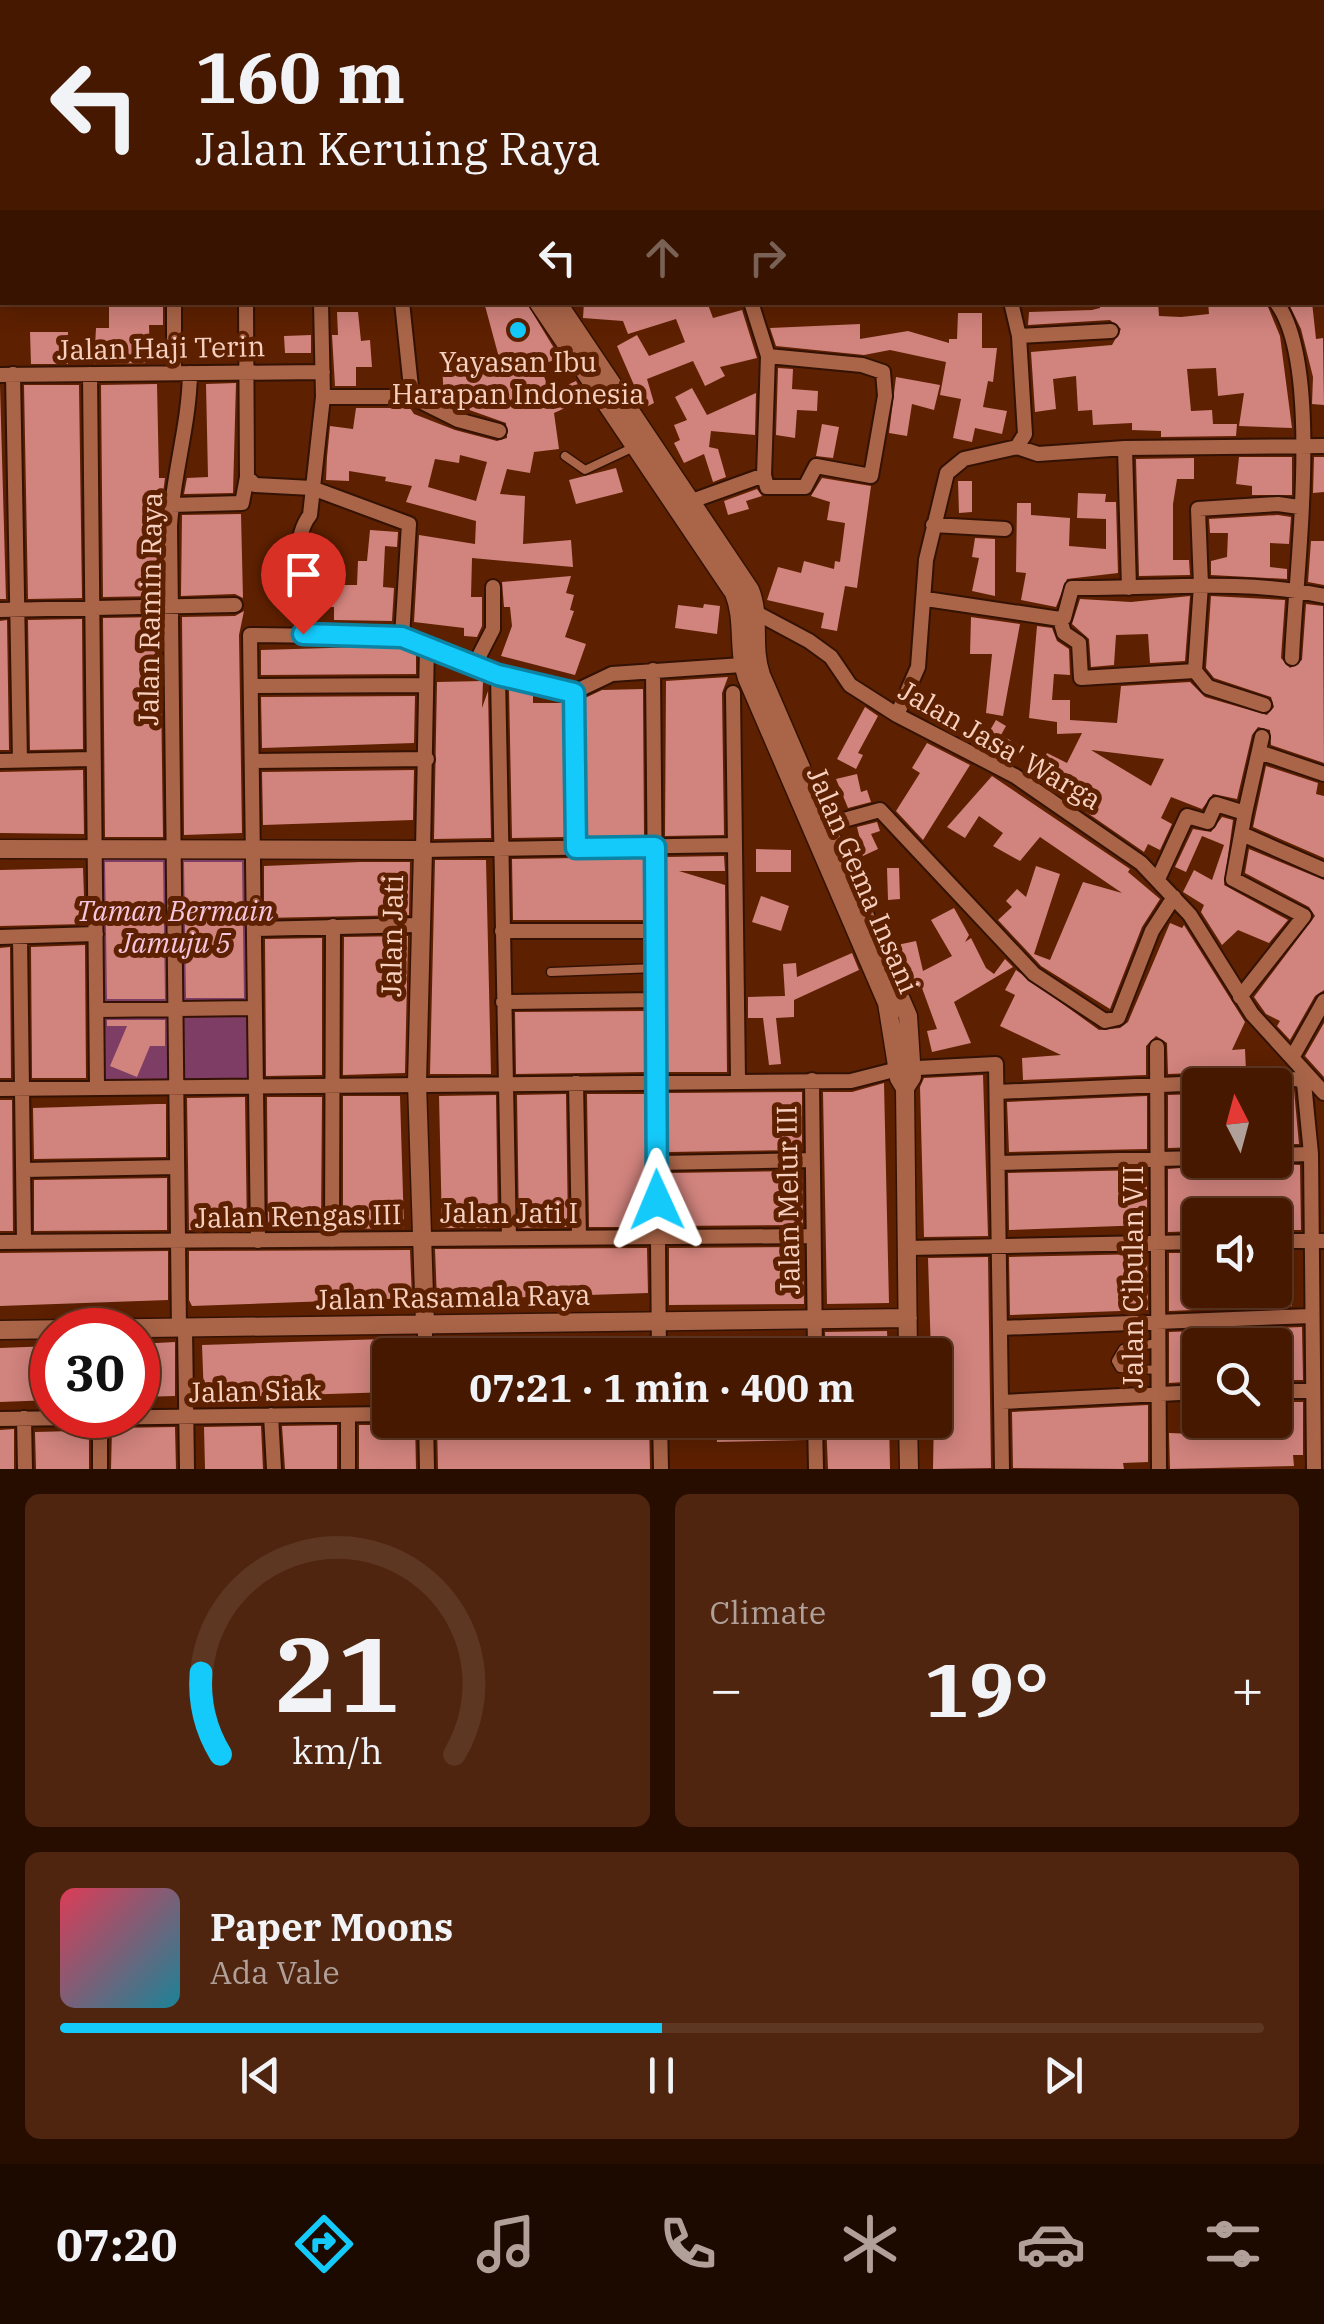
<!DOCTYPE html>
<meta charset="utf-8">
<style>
:root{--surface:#461800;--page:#50250f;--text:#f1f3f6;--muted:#b0a099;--line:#5e3722;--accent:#14cafb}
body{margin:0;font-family:"IBM Plex Serif",serif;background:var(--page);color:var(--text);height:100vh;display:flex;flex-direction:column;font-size:38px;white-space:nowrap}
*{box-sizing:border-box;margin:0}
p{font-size:32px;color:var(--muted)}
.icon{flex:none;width:55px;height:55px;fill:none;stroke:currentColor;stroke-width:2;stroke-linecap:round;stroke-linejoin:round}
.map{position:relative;height:1469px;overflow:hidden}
.sheet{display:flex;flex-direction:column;gap:25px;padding:25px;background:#260d00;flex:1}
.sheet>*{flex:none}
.top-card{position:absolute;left:0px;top:0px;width:1325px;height:305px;box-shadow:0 5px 25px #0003,0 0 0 2px var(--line);background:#461800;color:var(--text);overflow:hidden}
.needle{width:65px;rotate:354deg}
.buttons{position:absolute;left:1182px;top:1068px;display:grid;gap:20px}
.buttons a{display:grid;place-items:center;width:110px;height:110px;border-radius:10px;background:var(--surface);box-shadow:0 5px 25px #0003,0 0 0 2px var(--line);font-size:50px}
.speed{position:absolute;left:30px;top:1308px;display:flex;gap:20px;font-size:50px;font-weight:700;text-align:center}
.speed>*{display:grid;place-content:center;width:130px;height:130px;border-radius:50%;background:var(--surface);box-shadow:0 5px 25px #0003,0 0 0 2px var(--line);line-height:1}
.speed .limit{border:15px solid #d22;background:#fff;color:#111}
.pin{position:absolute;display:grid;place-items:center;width:85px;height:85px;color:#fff;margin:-102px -42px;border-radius:50% 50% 50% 0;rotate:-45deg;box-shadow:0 0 10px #0007}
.pin .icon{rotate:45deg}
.me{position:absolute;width:110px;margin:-55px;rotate:359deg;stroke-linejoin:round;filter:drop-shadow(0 0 8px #0008)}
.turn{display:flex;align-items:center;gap:35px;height:210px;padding:0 30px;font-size:45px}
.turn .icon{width:130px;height:130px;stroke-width:2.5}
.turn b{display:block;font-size:70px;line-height:85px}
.lanes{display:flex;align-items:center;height:95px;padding:0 30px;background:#0003;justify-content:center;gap:50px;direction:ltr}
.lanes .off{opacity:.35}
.big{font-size:75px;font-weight:700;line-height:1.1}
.sheet .widget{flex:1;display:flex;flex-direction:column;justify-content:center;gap:15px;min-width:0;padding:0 35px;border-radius:15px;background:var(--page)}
.sheet .dial{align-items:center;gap:0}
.dial svg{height:260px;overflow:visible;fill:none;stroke:var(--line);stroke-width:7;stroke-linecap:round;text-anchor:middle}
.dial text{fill:var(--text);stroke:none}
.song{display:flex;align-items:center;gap:30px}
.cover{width:120px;height:120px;border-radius:15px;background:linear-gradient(135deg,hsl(350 70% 55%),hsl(190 70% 35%))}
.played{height:10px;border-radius:5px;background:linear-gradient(90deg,var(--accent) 50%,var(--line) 50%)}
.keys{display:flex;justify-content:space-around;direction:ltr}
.heat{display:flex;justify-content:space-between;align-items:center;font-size:55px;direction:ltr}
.sheet .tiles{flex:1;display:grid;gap:25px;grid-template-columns:1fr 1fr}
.widget:last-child{grid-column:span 2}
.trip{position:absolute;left:372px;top:1338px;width:580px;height:100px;border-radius:10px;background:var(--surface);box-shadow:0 5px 25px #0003,0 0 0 2px var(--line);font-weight:700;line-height:100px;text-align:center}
.tab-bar{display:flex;height:160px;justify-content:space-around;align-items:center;background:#1c0a00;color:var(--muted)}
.tab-bar .icon{width:70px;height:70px}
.tab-bar .active{color:var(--accent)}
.tab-bar b{font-size:45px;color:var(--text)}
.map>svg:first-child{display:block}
.green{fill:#7e3d65}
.building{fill:#d1837d;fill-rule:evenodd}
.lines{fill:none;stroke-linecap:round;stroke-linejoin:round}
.service-casing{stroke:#331204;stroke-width:11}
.minor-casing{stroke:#331204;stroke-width:18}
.tertiary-casing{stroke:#331204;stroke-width:21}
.trunk-casing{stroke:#331204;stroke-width:26}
.service{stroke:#aa6548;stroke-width:8}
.minor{stroke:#aa6548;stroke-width:14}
.tertiary{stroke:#aa6548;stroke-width:18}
.trunk{stroke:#c3aa29;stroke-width:22}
.route-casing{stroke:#0d83a3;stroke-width:25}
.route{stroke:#14cafb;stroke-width:18}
.poi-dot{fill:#14cafb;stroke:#5d2000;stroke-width:4}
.labels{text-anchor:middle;stroke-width:10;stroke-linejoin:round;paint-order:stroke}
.street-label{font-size:28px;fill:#f7d0c0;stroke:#5d2000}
.poi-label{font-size:28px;fill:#f7d0c0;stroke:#5d2000}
.park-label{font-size:28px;font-style:italic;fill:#f6c5e0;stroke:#5d2000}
</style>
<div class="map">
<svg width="1324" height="1469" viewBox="0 0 1324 1469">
<rect width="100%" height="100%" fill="#5d2000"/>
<path class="green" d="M253 847 257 1085 97 1088 93 848Z"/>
<path class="building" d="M109 302H163V325H149L150 363 94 364 96 328H109Z
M484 302H526L560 358 540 365 550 393 576 381 585 399 554 413 559 449 534 452 530 473 507 469 500 494 525 496 523 544 571 540 573 567 472 558 471 597H482V626L477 637 464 636V628L414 622 419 535 475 544 476 521 406 502 412 486 385 481 386 477 349 471V481L326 480 327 457 330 426 353 429 356 408H410L414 414 455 430 497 441 507 438 506 423 444 401 442 363 474 360 475 373 501 365ZM460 455 487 462 476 501 428 487 435 459 459 463Z
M584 302H707L713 318 742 310 757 358 720 367 725 376 705 386 693 361 647 379 654 403 644 408 617 346 637 335 649 356 685 342 676 319 628 334 623 321 583 318Z
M1100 302H1158L1159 316 1181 317 1209 314 1208 302H1266L1280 336 1292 428 1239 426 1244 393 1218 396 1216 368 1187 369 1191 411 1212 410 1213 424H1237L1236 436 1161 437V431L1132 430V423L1093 425 1092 410 1078 411 1076 376 1053 379 1056 409 1035 412 1031 352 1112 345 1121 329 1110 320 1028 325 1029 312 1092 310 1100 308Z
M1288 302H1312L1316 339 1323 338 1324 405 1312 404 1313 377 1301 329Z
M337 312H358L361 341 370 340 372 367H356V386H335L332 335H338Z
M958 313H982V348H997L993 382 988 381 983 407 1007 411 1002 434 975 428 972 442 953 438 961 399 940 395 946 362 890 350 864 355 776 346 770 328 860 324V339L908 331 949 343V339H957Z
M30 332H68V364H31Z
M311 335V353H285L284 336Z
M778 368 793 369 792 389 818 391 817 411 797 410 795 438 776 435Z
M896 377 940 385 934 410 912 404 907 436 889 433Z
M236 383 233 493 184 494 187 478 208 477 206 384Z
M157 384 159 478H165L159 525 160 596 103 597 101 385Z
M24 385H79L82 598 28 599Z
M0 386 6 599H0Z
M692 388 707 415 756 393 755 435 711 431 709 447 718 449 726 477 713 482 704 454 684 463 674 443 680 440 674 425 687 420 675 397Z
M822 424 839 427 833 458 816 456Z
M1239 457H1292V495H1252V486L1236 484Z
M1314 457H1324V492L1313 493Z
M1194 458V479H1177L1173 504V560H1189L1190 575 1139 576 1136 459Z
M616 468 623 492 576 504 569 480Z
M822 478 871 486 857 588 845 586 837 631 821 628 824 613 767 600 778 567 801 573 804 561 834 569 835 561 840 562 845 523 827 520 830 502 811 496Z
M958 481H972V512L959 513Z
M757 489 762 496 746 501 749 509 728 515 724 501Z
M1078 493 1106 494 1105 502H1116L1118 573 1067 579 1056 607 1021 600 1026 573 1016 572 1017 503H1031V515L1070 518 1069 546 1106 549V519L1077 518Z
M241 514 243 598 235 594 181 596 182 515Z
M1278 515 1291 517 1289 544 1270 543V567L1287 569V579L1211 575V561L1227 557 1228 533H1210L1209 519Z
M370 530 398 532 397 547 385 546 383 587 394 588 392 621 334 620V607L311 606 308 575 331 576V585H357L358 561H367Z
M975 538 995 539V596L972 591 979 558 972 557Z
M1311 541H1324V585L1308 582Z
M571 576 566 593 574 595 570 610 574 611 565 637 586 644 575 675 501 656 512 626 510 607H504L502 582Z
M1190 596 1185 661 1150 663 1148 634 1116 635 1114 665 1091 667 1089 639 1072 624 1080 599 1131 602Z
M1211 596 1285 600 1281 658 1290 668 1302 660 1306 604 1323 606 1324 763 1271 745 1270 730 1258 727 1252 735 1237 799 1213 794 1202 809 1171 797 1161 818 1172 824 1160 850 1148 844 1144 852 1086 812 1099 791 1055 770 1049 782 1036 776 1047 753 1067 763 1082 733 1057 734V722L1029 718 1037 626 1052 628 1057 641 1069 649 1070 675 1054 674 1052 700H1070V720L1117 723 1121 686 1190 682 1205 697 1267 715 1274 707 1271 697 1214 678 1206 668ZM1091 750 1164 759 1151 786Z
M704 604 720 606 717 634 675 628 678 605 703 608Z
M244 611 239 635 242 833 184 835 182 617 235 616Z
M160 617 163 837H105L103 618Z
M971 617 1020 624 1003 716 986 713 992 654H970Z
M82 619 83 749 30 750 28 620Z
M7 620 9 750H0V621Z
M363 647 400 648 416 654V674L261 675V650Z
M728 677 722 693 724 835 665 836 666 681Z
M483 681 482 708 488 691 491 838 434 839 437 682Z
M509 689 533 695V703H564L565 837 512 838Z
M643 689 644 836 586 837 585 698 602 690Z
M415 696 414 743 262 748 261 697Z
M865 707 878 716 858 753 863 755 856 769 837 759Z
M996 720 1006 726 1001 735 1022 747 1013 762 982 744Z
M927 743 970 765 923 840 896 811 920 773 912 768Z
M1266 766 1318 783 1316 794 1324 796V858L1253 827Z
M83 770 84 834 0 833V772Z
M414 770 413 820 263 825 262 772Z
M857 774 861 792 867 790 871 802 848 808 836 779Z
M992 776 1130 869 1128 872 1160 899 1142 927 1110 1009 1041 966 998 920 1012 907 1006 901 1017 889 1026 897 1036 866 1060 874 1034 954 1050 960 1083 882 1122 893 1040 837 1020 861 993 846 1003 833 979 816 965 838 947 827Z
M1222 817 1233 820 1224 885 1288 920 1269 943 1238 930 1222 945 1201 912 1204 905 1183 892 1194 870 1212 880 1224 845 1202 836 1186 872 1175 867 1193 829 1211 832Z
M877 822 880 831 871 834 878 849 863 856 856 841 860 839 857 827Z
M756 849 791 850V872H756Z
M1249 849 1324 880V990L1315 996 1290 1040 1277 1026 1280 1021 1266 1014 1254 997 1315 916 1309 907 1245 873Z
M724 856 725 871H679L725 885 727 1072H667L665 857Z
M644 857 645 920H513L512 859Z
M435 860H486L491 1074H430Z
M105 862H163L165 999H107Z
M184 862H242L244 998H186Z
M360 862H410L409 915 264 918V866Z
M83 868 85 924 0 926V870Z
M887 868H899L900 899 888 900Z
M761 896 789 906 781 931 752 922Z
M954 908 969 935 965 942 971 938 986 968 994 974 1005 959 1013 967 954 1002 971 1043 932 1052 927 1031 937 1029 922 988 917 991 897 945 916 941 923 971 952 956 931 920Z
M1170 923 1182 928 1184 925 1245 1022 1232 1050 1245 1049 1246 1071 1168 1074 1167 1043 1156 1036 1146 1046V1075L1023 1080 1022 1058 1061 1055 1000 1026 1015 995 1005 990 1016 970 1099 1030 1120 1028 1128 1022Z
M408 936 405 1073 343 1075 344 937Z
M322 938V1075L266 1076 265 939Z
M85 945 86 1078H32L31 947Z
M10 947 11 1078H0V948Z
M852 953 859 970 794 1000V1017L776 1018 781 1064 769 1065 763 1018H748V997L785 996 783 964 796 963 797 977Z
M645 1011 646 1072 516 1074 515 1012Z
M107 1020H165V1046H150L137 1077 110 1066 127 1026H107Z
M1324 1023V1077L1305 1056Z
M983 1075 988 1236 924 1237 920 1087 924 1078Z
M884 1083 889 1303 827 1304 823 1092H852Z
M1294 1090 1299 1144H1275V1091Z
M802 1092V1150L668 1152 667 1093Z
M566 1094 568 1227 519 1228 517 1095Z
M587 1094H646L647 1227H589Z
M1200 1094V1147L1168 1148V1095Z
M496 1095 498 1228H442L439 1096Z
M343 1096H400L404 1228 343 1229Z
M1147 1096V1149L1009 1152 1007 1102Z
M245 1097 247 1230H189L187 1098Z
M267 1097H322L321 1229H268Z
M0 1100H12L13 1231H0Z
M157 1104H166V1157L34 1159 33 1108Z
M1245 1163 1300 1165 1301 1230H1277L1276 1215H1200V1231L1168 1232V1169Z
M1147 1170V1225L1009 1230 1008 1173Z
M802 1171 803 1225 668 1226V1173Z
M167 1178V1230L34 1231V1180Z
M803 1247 804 1304 669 1305V1248Z
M647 1248 648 1293 437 1300 435 1249Z
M410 1250 412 1298 192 1306 189 1300V1251Z
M168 1251V1300L0 1306V1253Z
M1277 1252H1291L1292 1306 1169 1311V1253H1200V1290H1275Z
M1147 1254 1148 1310 1010 1315 1009 1257Z
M988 1257 991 1468 933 1469 935 1355H931L928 1258Z
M1302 1327 1303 1380H1275V1345H1200V1381L1169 1383V1332Z
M887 1331 888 1355H826L825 1332Z
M648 1336V1355H436V1343Z
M804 1336V1355H715L714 1339Z
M414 1338V1355H390V1392L204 1398 202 1345Z
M175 1342V1396L138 1397V1344Z
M52 1346V1400L0 1402V1348Z
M1275 1402H1303V1455H1293L1294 1466 1170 1469 1169 1433 1193 1434V1420H1275Z
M1148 1405V1462L1123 1463 1124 1469 1013 1468 1012 1412Z
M399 1420H415L416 1469H359V1425H390Z
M533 1420H649L650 1469H438L437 1423Z
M716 1420H804L805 1440 717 1442Z
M826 1420H889L890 1469H828Z
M337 1425V1469H285L282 1426Z
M261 1426 263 1469H205L204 1427Z
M175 1427 176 1469H111L112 1428Z
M14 1429V1469H0V1430Z
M73 1431H89V1469H36L35 1432Z"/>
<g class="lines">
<defs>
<path id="service" d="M565 456 585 470 634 447
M551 972 656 968
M1157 1343 1123 1349 1116 1361 1120 1368 1158 1370"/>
<path id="minor" d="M728 2 730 0
M0 63 2 64
M0 140H2
M0 221H2
M1322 235H1324
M0 295H2
M174 302V373
M402 302 412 397
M751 302 768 356 764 475 767 487H805L816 466 871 476 885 396 883 372 862 365 768 356
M1276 302C1324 365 1295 576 1292 658
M1019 336 1111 331
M13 374 20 761
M90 374 97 1088
M0 375 323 372
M323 397H412L458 420 499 431
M1017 447 1038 454 1125 448 1129 588
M1125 448 1324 446
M247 477 255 485 312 488 409 524 402 637
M689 502 764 475
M171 505 242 503 247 477 246 302
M933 525 1005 529
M926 599 1060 619 1064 618 1072 588C1156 589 1241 578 1324 596
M0 610 235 605
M751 610 809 641 831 657 850 685 897 715 1015 776 1141 863 1190 915 1252 1014 1324 1093
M1060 619 1064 633 1079 643 1081 678 1195 671 1201 585 1198 509 1278 504 1299 507
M303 635C301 601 288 543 310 515L323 397 321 302
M427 644 423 850 735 845
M474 666 493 629V587
M653 670 659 1355
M1195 671 1208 687 1264 705
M498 675 509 1238
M252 686 426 685
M574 693 576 848
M733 693 738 1080
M897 715 918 667 926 560 947 473 964 459 1017 447 1025 434 1019 336 1011 302
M1259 752 1324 774
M0 761 91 759
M253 761 427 759
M826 825 880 810 1034 974 1105 1021 1118 1018 1152 931 1174 897
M1242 834 1324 870
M1158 879 1187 816 1208 822 1216 804 1245 813 1262 737
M256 929 419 925
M502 931H655
M0 937 96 934
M20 937 24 1241
M1240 997 1304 916 1233 879 1245 813
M503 1002 657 1000
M98 1010 255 1008
M1157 1047 1159 1469
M1293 1056 1324 1001
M812 1080 815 1355
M576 1083 579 1238
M0 1089 851 1081 898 1069 996 1064 1002 1469
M997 1092 1298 1079 1304 1083 1311 1154 1314 1469
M1275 1155 1311 1154
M657 1163 811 1160
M998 1163 1200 1158
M24 1170 177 1167
M332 1240 333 926
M258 1241 250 635 402 637 498 675 570 694 612 674 742 665
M1275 1241H1324
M0 1242 813 1236
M908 1248 1200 1242
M425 1325V1355
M1000 1328 1312 1316
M179 1329 170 526C173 474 189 426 190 373
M185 1329 187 1469
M1275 1391H1313
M1001 1402 1200 1392
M271 1415 274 1469
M348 1415V1469
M100 1417V1469
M24 1418 25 1469
M0 1419 390 1414
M426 1420 427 1469
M660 1420 661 1469
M815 1420 816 1469"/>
<path id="tertiary" d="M1225 2V0
M538 302 734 593C745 620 737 649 747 678L887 1003 899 1078 905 1088 908 1355
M557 302 750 590C761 617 751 646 761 675L908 1016 912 1077 905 1088
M0 849 423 850 417 1083 425 1325
M0 1330 908 1318
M908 1420 909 1469"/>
<path id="trunk" d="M286 0 311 2
M0 14H2
M1322 78H1324
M1322 97H1324"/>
</defs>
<use href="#service" class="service-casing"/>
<use href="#minor" class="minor-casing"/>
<use href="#tertiary" class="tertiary-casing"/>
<use href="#trunk" class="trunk-casing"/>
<use href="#service" class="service"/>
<use href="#minor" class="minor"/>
<use href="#tertiary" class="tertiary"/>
<use href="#trunk" class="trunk"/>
</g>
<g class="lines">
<defs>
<path id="route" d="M303 634 402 637 498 675 574 693 576 848 655 847 657 1200"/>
</defs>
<use href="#route" class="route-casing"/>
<use href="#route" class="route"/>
</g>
<circle class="poi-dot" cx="518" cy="330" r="10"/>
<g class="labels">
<g class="street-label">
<text transform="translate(161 348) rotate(-1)" y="10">Jalan Haji Terin</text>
<text transform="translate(150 609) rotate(-89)" y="10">Jalan Ramin Raya</text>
<text transform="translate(1000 745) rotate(30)" y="10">Jalan Jasa' Warga</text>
<text transform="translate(863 880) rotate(67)" y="10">Jalan Gema Insani</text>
<text transform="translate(392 936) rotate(-89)" y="10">Jalan Jati</text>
<text transform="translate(788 1200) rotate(-91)" y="10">Jalan Melur III</text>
<text x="509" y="1223">Jalan Jati I</text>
<text transform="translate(298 1216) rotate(-1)" y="10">Jalan Rengas III</text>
<text transform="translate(1133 1277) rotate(-90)" y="10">Jalan Cibulan VII</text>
<text transform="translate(453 1297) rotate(-1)" y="10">Jalan Rasamala Raya</text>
<text transform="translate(255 1391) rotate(-1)" y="10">Jalan Siak</text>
</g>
<g class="poi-label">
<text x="518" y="372">Yayasan Ibu<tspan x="518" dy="32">Harapan Indonesia</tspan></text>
</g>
<g class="park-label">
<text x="175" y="921">Taman Bermain<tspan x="175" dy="32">Jamuju 5</tspan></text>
</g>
</g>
</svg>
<div class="buttons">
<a><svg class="needle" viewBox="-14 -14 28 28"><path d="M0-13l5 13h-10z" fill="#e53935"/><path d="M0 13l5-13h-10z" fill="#b0a099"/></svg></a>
<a><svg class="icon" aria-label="sound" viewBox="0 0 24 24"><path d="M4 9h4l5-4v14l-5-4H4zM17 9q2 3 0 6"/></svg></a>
<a><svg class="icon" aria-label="search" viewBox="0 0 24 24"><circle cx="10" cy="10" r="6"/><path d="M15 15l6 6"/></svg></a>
</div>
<div class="speed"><div class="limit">30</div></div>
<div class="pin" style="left:303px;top:634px;background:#d93025"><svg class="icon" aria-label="arrive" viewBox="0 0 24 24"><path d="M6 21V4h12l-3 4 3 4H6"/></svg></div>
<svg class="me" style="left:657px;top:1200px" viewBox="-20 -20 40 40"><path d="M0-17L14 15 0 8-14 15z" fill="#14cafb" stroke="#fff" stroke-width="4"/></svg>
<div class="trip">07:21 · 1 min · 400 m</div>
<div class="top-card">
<div class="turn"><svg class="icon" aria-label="left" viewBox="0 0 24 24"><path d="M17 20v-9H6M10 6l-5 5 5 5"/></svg><div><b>160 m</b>Jalan Keruing Raya</div></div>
<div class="lanes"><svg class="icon" aria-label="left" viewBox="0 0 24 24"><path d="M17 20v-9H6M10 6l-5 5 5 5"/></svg><svg class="icon off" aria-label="ahead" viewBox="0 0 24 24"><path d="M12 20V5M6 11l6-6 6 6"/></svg><svg class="icon off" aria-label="right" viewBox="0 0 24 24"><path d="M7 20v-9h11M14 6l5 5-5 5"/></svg></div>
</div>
</div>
<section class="sheet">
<div class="tiles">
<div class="widget dial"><svg viewBox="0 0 100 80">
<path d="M14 69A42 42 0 1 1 86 69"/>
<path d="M14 69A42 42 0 0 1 8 44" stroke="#14cafb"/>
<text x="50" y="56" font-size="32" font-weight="700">21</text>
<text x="50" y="72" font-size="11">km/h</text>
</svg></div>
<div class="widget"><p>Climate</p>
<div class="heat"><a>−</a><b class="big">19°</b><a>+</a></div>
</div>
<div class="widget">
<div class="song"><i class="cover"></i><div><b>Paper Moons</b><p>Ada Vale</p></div></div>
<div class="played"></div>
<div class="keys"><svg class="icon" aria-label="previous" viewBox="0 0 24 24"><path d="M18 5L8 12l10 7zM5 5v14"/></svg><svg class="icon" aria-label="pause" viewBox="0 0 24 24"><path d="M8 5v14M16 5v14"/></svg><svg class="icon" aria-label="next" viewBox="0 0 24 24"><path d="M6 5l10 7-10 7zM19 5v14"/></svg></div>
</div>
</div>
</section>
<nav class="tab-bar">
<b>07:20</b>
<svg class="icon active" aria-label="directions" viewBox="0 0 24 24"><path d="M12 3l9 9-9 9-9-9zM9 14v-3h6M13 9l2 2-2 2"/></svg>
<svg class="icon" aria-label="music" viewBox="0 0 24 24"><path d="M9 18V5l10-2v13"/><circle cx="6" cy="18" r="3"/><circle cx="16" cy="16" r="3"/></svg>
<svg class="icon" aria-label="phone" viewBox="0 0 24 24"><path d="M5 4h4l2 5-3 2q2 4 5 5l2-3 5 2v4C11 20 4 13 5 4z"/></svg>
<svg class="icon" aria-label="climate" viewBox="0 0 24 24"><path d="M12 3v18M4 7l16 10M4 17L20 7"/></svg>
<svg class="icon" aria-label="car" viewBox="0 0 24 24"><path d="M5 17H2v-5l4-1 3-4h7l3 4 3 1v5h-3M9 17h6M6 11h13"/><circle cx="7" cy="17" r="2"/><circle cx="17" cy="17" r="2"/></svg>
<svg class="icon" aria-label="filters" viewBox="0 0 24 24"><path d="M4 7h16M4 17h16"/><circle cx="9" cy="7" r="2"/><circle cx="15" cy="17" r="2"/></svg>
</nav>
